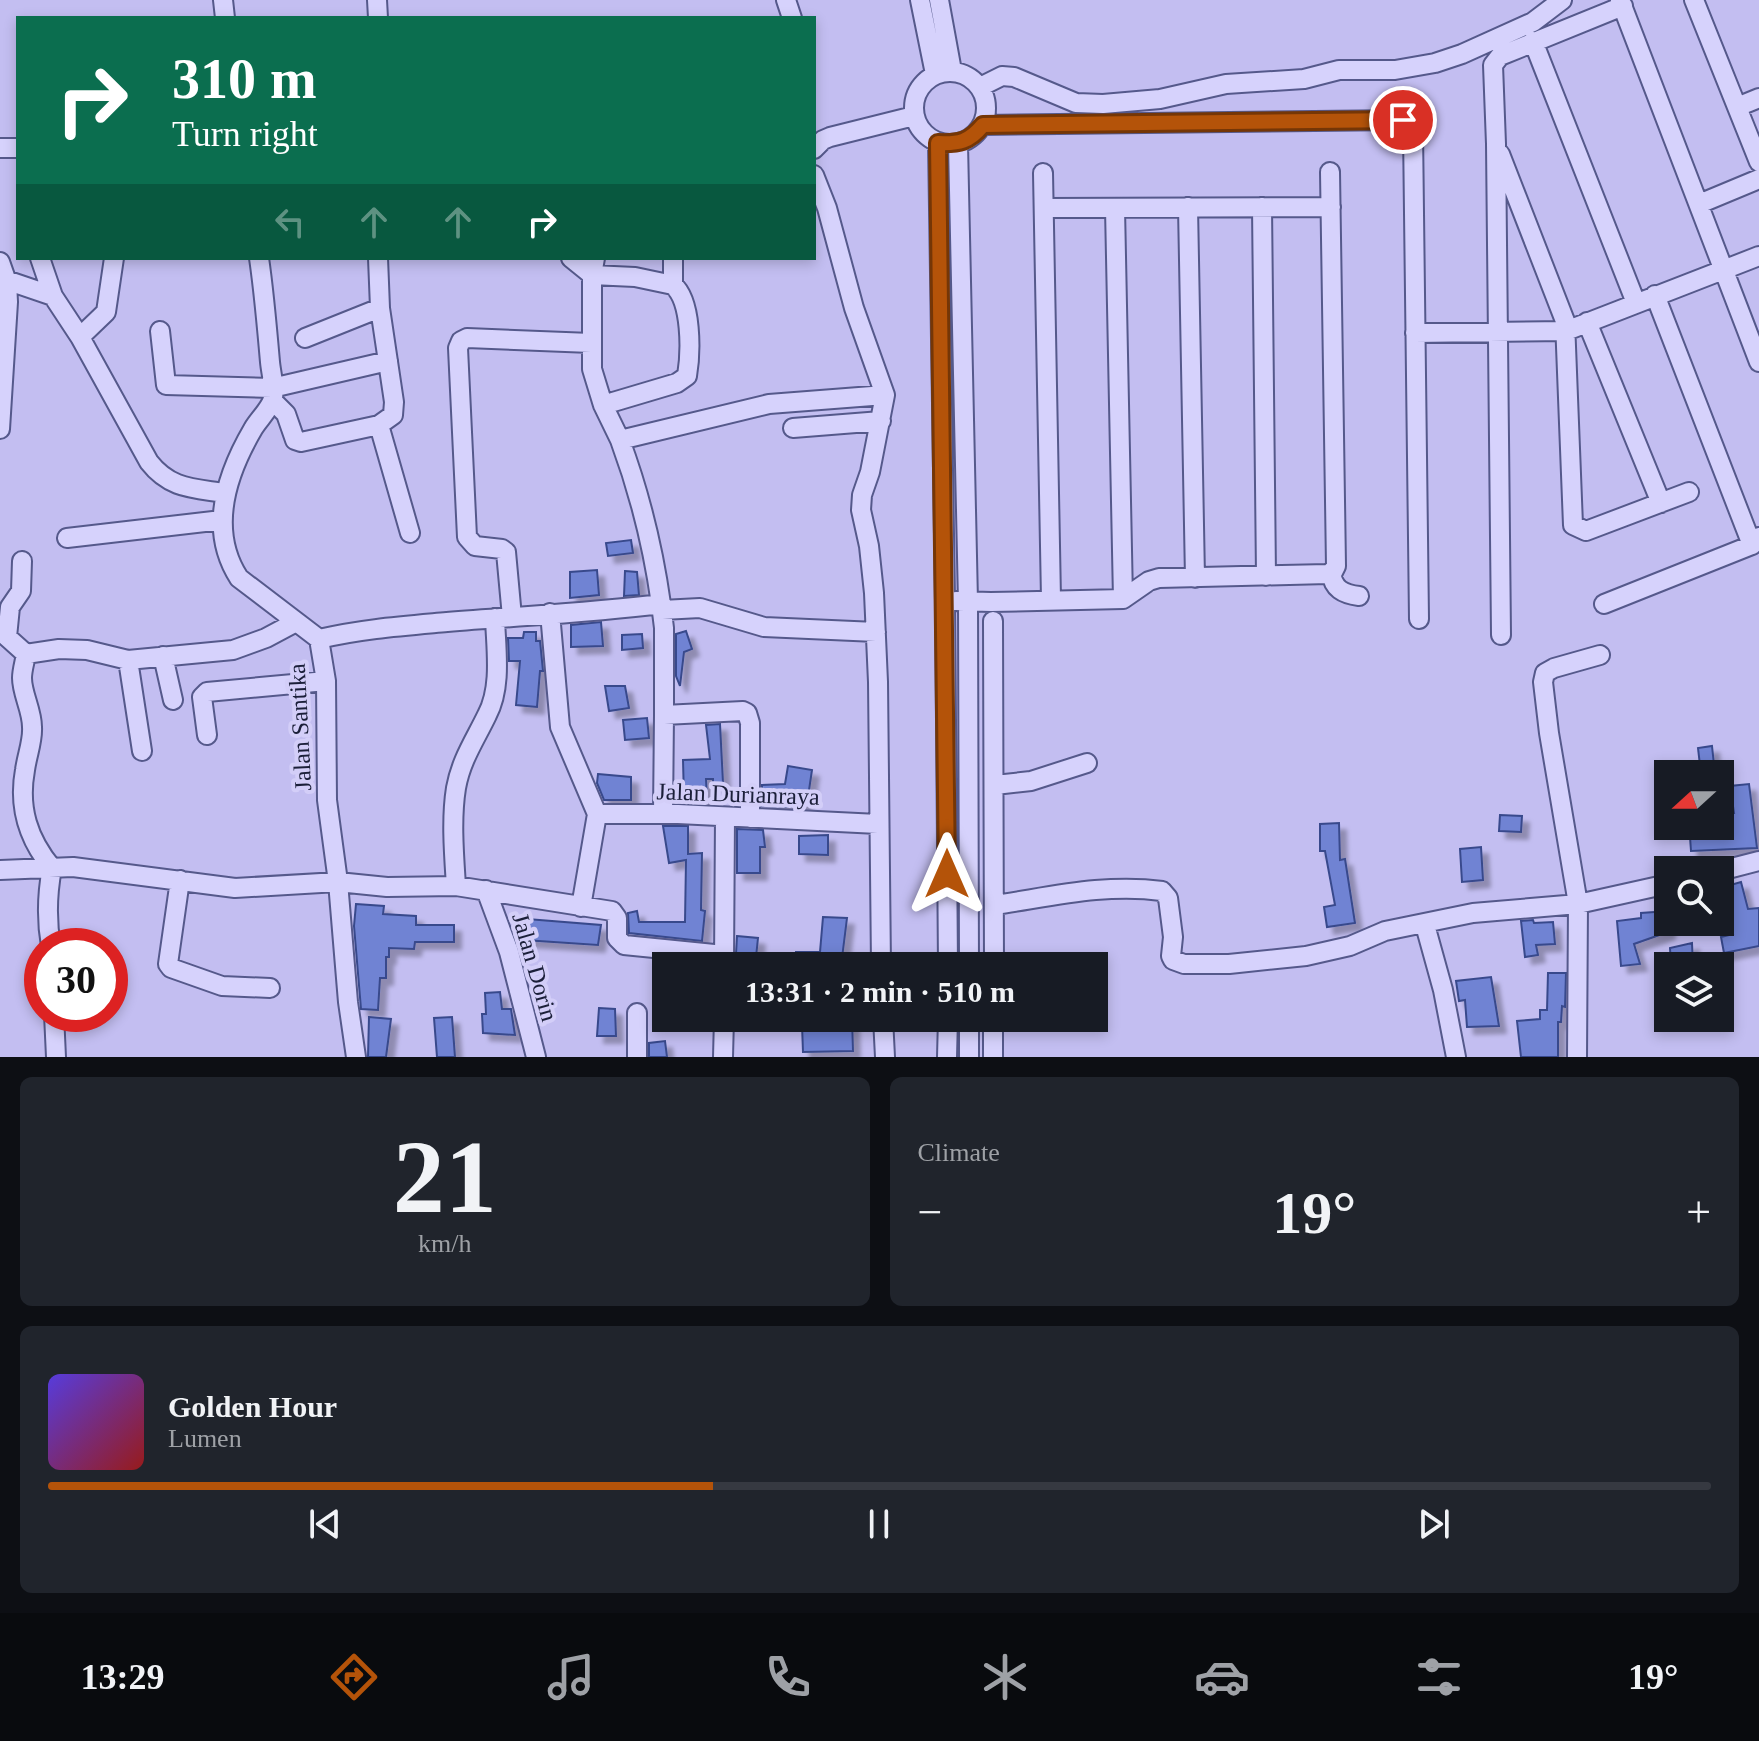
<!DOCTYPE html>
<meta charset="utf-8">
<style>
:root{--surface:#171b24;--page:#20242c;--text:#f1f3f6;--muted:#9ea1a6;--line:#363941;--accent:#b45309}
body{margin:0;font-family:"Times New Roman",serif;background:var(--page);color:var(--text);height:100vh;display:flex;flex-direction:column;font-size:30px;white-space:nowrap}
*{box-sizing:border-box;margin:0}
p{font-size:26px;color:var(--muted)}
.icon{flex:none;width:44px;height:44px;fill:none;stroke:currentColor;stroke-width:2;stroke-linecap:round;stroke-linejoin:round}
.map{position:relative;height:1057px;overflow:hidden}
.side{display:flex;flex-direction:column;gap:20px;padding:20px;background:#0d0f14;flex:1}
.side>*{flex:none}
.guide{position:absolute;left:16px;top:16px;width:800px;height:244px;border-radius:0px;box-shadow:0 4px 12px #0003;background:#0b6e4f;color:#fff;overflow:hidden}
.needle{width:52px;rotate:249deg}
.fabs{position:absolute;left:1654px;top:760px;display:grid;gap:16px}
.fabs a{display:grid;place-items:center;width:80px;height:80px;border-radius:0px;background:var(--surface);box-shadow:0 4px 12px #0003;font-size:40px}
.speed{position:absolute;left:24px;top:928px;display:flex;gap:16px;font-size:40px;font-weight:700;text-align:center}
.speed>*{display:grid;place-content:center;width:104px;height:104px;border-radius:50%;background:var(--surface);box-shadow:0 4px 12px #0003;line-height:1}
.speed .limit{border:12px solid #d22;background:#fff;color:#111}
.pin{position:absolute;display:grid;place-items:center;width:68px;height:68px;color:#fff;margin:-34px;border:4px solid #fff;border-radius:50%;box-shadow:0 2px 8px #0007}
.me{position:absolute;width:88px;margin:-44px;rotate:0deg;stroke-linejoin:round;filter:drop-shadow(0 0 6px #0008)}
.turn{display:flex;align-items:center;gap:28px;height:168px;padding:0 24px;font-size:36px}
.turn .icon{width:104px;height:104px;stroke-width:2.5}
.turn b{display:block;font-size:56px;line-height:68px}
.lanes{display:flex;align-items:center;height:76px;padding:0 24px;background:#0003;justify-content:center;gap:40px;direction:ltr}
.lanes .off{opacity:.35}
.big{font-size:60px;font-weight:700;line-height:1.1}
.side .widget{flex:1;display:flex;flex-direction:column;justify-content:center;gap:12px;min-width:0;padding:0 28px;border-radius:12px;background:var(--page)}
.side .dial{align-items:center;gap:0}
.dial b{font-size:104px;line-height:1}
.song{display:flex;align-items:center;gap:24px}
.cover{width:96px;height:96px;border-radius:12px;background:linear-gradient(135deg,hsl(250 70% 55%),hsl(0 70% 35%))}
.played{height:8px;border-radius:4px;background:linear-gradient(90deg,var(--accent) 40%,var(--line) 40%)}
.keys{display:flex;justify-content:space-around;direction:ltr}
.heat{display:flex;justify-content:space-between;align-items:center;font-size:44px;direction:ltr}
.side .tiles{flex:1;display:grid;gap:20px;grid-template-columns:1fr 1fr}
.widget:last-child{grid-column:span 2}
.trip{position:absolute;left:652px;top:952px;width:456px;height:80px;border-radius:0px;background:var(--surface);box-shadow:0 4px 12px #0003;font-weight:700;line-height:80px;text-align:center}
.dock{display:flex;height:128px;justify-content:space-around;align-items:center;background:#090b0e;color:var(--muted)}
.dock .icon{width:56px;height:56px}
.dock .on{color:var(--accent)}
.dock b{font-size:36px;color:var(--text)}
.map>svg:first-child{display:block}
.building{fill:#7083d3;stroke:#394a8c;stroke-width:2;filter:url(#shadow)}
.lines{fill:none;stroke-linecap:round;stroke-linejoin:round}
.street-casing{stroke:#55598b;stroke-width:22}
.street{stroke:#d6d2fc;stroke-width:18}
.route-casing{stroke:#753606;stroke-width:20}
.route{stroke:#b45309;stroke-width:14}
.labels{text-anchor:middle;stroke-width:8;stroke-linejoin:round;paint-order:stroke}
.street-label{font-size:24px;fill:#1b1f39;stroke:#d3cef8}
</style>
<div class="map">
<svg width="1759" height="1057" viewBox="0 0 1759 1057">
<defs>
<filter id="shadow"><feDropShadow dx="7" dy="7" stdDeviation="2" flood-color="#0004"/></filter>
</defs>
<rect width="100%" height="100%" fill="#c3bef1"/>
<path class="building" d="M631 540 633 553 608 556 606 543Z
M597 570 599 595 570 598V572Z
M625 571 637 572 639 595 624 596Z
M601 622 603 646 571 647V625Z
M686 631 692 649 684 652 680 686 676 676V634Z
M524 632H536V641H540L543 671H540L537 707 516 705 520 661H509L508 638H523Z
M642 634 643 648 622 650V635Z
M605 686H625L629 708 609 711Z
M647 718 649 738 625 740 623 720Z
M720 724 723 783 713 784V779H706L707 799H684L683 760 710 759 706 725Z
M1712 746 1715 774H1701L1698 748Z
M788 766 812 770 808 797H804V807L762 806V785L785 784Z
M598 774 631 777V800H604L597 783Z
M1749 784 1757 848 1691 851 1690 837H1697L1696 826H1720V813H1734L1730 786Z
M1500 815 1522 816 1521 832 1499 831Z
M1339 823 1340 860 1345 859 1355 923 1327 927 1324 907 1335 905 1325 851H1320V824Z
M663 826H688V854L702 853 701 910 705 911 702 941 629 933 628 913 637 911 639 922H685L686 860 669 863Z
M737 829 763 830 765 847H760V873H737Z
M828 835V855L799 854V836Z
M1481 847 1483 880 1462 882 1460 849Z
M1741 882 1748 909 1759 908V946L1724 953 1721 937 1733 934 1726 909 1720 912V888Z
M356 904 384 906 383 914 416 916V925H454V942H415L414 949 389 948V957H386V978H380L378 1010 361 1009 354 926Z
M1668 911V932L1634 944 1640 964 1621 966 1617 921 1641 918V913Z
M823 917 847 918 841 966H796V952H820Z
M527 919 601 925 598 945 524 940Z
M1533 920 1534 923 1553 922 1555 944 1536 945 1538 955 1525 957 1521 921Z
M737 936 758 938 756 957 736 954Z
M1692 943 1693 966H1671L1670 948Z
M1548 973H1566L1565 1007 1562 1006 1561 1022H1558V1057H1521L1517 1021 1540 1019V1010H1547Z
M1491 977 1499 1026 1467 1027 1465 1000 1459 1001 1456 981Z
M500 992 502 1009H511L515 1035 483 1033 482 1014H486L485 993Z
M599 1008 615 1009 616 1036H597Z
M369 1017 391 1019 386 1057H368Z
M452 1017 455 1057H437L434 1018Z
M809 1018H852L853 1051 803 1052 802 1025H810Z
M665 1041 667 1057H649V1043Z"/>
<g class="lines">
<defs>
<path id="street" d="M223 0 225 18
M377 0 378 18
M786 0 792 18
M920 0 935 74
M939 0 952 71
M1620 0 1759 362
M1694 0 1759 162
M1533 41 1636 303
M914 108a36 36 0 1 1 72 0a36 36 0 1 1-72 0Z
M980 87 1002 76 1014 77 1076 103 1103 104 1160 99 1226 84 1304 79 1339 70H1395L1435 63 1462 54 1533 22 1562 0
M1737 107 1759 98
M983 125 1403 120 1409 123 1413 131 1419 619
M938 143 945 600 948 966
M958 144 968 602 969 966
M0 148H18
M814 149 823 140 830 137 914 116
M1500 154 1565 321 1573 525 1586 531 1689 492
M1043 173 1051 599
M814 175 827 208 854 308 885 395 870 472 862 495 861 510 869 546 874 593 878 682 881 966
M1699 204 1759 179
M1188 207 1195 578
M1262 207 1266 576
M1044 208 1331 207
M1115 208 1123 599
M40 258 53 296 80 337 149 462C170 489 193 488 224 493
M259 258C264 292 267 327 270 362 271 373 275 387 273 398 271 408 258 420 253 429 226 475 208 530 239 578L319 639 326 681 327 800 338 882 348 1002 356 1057
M378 258 380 308 394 402 393 415 379 425 410 533
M571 258 592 275V369L603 405 620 440
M595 258 592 275 635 277 673 285V258
M0 262 7 282 8 302 0 429
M0 278 53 296
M1655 295 1752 545
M1587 322 1661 503
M160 331 166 385 272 388 388 361
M1415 333 1566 331 1759 256
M80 337 106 312 114 258
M305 338 380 308
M273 401 286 414 295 440 301 442 379 425
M603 405 677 383 687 376C691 352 692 301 673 285
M793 428 881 421
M67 538 222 520
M22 561 21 591 10 607 7 637 26 654
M1331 572C1333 589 1343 594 1359 596
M956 601 991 602 1123 599 1149 581 1159 578 1328 574 1333 572 1336 566 1330 172
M661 604 664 628V715
M1604 604 1752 545 1759 537
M662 610 700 608 764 627 876 632
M550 613 560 727 597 814 581 907
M512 617 506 552 502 549 475 546 467 537 458 348 461 341 467 338 591 343
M993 621 994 966
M1501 635 1496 144 1493 65 1500 56 1623 6
M319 639C361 629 403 626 447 622 518 616 590 613 661 604 653 547 640 494 620 440L769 404 885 395
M26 654C25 661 22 670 22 678 22 694 32 710 32 727 33 741 27 755 25 770 18 808 28 839 52 868 47 895 46 918 51 946
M26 654 59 649 87 650 128 660 233 650 266 638 296 622
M163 656 173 700
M128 660 142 751
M207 735 202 697 207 692 326 681
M995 785 1031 781 1087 763
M597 814H678L878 824
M663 814 664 715 743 711 747 713 750 723V818
M0 870 73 867 235 888 338 882 387 887 456 886 612 911 617 918V938L624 945 724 955
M1720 871 1759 861
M180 880 168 964 171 968 222 986 270 988
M456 886C454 855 451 819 456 788 461 760 475 740 487 715 502 687 496 649 495 618
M486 890 509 952 536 1057
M995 905C1050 897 1105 883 1162 891L1168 898 1173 937 1171 956 1173 960 1184 964H1229L1306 956 1350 946 1385 931 1473 913 1578 904 1668 884
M1425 925 1443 990 1456 1057
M724 963 725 818
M637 1013V1057
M54 1014 56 1057
M883 1018 885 1057
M969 1018V1057
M723 1057 724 1018
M947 1057 948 1018
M993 1057V1018
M1577 1057 1578 904 1549 733 1543 682 1545 673 1554 668 1600 655"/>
</defs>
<use href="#street" class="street-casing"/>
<use href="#street" class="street"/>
</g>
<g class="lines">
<defs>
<path id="route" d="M947 874 938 143C959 144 969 142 983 125L1403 120"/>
</defs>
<use href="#route" class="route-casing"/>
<use href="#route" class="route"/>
</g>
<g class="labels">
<g class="street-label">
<text transform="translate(300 727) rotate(-93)" y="8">Jalan Santika</text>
<text transform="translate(738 794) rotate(2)" y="8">Jalan Durianraya</text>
<text transform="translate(535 967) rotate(74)" y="8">Jalan Dorin</text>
</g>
</g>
</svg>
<div class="fabs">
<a><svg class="needle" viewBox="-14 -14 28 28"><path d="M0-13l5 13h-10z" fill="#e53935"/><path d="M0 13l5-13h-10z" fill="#9ea1a6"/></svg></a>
<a><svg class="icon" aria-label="search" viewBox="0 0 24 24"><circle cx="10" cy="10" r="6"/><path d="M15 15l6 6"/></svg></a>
<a><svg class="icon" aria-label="layers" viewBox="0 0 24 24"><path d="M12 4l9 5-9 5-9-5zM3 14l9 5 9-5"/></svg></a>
</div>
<div class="speed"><div class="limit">30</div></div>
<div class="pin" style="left:1403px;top:120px;background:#d93025"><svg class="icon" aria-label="arrive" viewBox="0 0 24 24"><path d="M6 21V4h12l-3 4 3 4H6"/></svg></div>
<svg class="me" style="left:947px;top:874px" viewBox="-20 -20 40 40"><path d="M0-17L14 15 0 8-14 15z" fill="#b45309" stroke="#fff" stroke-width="4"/></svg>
<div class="trip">13:31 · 2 min · 510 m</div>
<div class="guide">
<div class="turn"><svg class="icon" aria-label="right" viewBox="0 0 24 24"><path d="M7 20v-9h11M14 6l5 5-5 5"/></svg><div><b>310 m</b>Turn right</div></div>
<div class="lanes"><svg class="icon off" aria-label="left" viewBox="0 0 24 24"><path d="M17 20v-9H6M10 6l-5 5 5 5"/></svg><svg class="icon off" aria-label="ahead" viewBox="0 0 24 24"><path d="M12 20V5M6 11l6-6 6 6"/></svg><svg class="icon off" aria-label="ahead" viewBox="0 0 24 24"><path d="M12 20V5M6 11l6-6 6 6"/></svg><svg class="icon" aria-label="right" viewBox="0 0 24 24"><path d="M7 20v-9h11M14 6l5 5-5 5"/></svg></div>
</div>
</div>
<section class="side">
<div class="tiles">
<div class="widget dial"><b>21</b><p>km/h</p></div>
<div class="widget"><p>Climate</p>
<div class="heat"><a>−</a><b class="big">19°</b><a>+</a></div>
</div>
<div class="widget">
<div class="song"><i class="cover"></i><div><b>Golden Hour</b><p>Lumen</p></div></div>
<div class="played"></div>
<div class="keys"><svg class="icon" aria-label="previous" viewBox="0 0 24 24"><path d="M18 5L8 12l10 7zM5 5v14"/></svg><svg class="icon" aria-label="pause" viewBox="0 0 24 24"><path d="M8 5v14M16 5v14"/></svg><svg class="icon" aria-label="next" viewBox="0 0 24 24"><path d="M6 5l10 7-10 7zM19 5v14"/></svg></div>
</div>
</div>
</section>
<nav class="dock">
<b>13:29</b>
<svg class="icon on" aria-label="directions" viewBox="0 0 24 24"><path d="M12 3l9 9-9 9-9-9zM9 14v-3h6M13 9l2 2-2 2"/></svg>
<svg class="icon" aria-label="music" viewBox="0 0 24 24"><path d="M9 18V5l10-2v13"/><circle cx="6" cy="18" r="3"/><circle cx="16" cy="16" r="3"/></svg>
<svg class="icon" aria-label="phone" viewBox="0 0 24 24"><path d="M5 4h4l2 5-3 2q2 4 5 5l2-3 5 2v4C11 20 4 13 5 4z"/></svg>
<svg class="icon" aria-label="climate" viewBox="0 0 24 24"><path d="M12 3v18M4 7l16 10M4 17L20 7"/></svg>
<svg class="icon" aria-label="car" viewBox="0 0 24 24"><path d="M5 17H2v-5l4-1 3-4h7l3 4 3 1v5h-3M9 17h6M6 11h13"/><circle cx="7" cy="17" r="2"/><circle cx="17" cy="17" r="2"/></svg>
<svg class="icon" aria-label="filters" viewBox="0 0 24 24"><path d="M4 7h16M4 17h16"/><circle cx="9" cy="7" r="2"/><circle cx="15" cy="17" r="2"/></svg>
<b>19°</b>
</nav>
